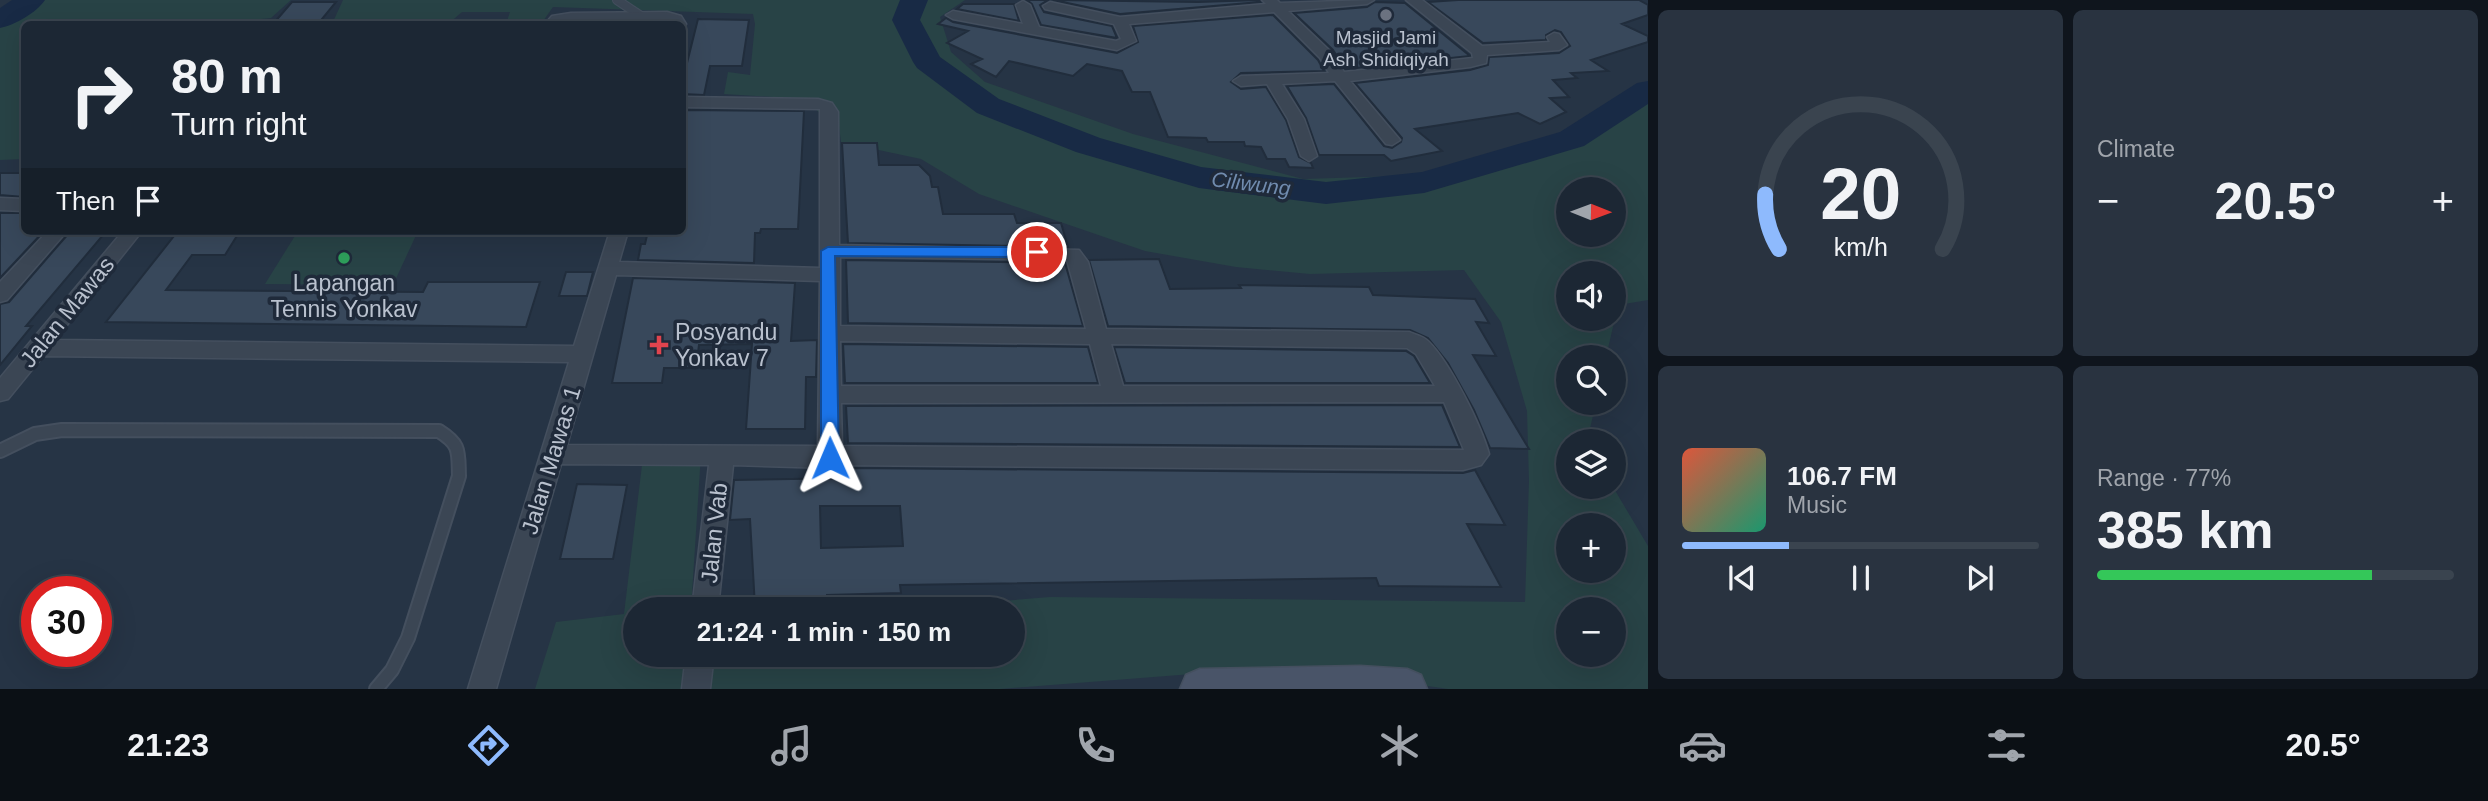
<!DOCTYPE html>
<meta charset="utf-8">
<style>
:root{--surface:#1c2734;--page:#293340;--text:#f1f3f6;--muted:#a0a5ac;--line:#3a444f;--accent:#8ebafd}
body{margin:0;font-family:Arial,sans-serif;background:var(--page);color:var(--text);height:100vh;display:flex;flex-direction:column;font-size:26px;white-space:nowrap}
*{box-sizing:border-box;margin:0}
p{font-size:23px;color:var(--muted)}
.icon{flex:none;width:38px;height:38px;fill:none;stroke:currentColor;stroke-width:2;stroke-linecap:round;stroke-linejoin:round}
.map{position:relative;flex:1;overflow:hidden}
.panel{display:flex;flex-direction:column;gap:10px;padding:10px;background:#0f151d;width:840px}
.panel>*{flex:none}
.guide{position:absolute;left:21px;top:21px;width:665px;height:214px;border-radius:10px;box-shadow:0 7px 28px #0002,0 0 0 2px var(--line);background:#1c2734;color:var(--text);overflow:hidden}
.needle{width:46px;rotate:91deg}
.controls{position:absolute;left:1556px;top:177px;display:grid;gap:14px}
.controls a{display:grid;place-items:center;width:70px;height:70px;border-radius:50%;background:var(--surface);box-shadow:0 7px 28px #0002,0 0 0 2px var(--line);font-size:35px}
.speed{position:absolute;left:21px;top:576px;display:flex;gap:14px;font-size:35px;font-weight:700;text-align:center}
.speed>*{display:grid;place-content:center;width:91px;height:91px;border-radius:50%;background:var(--surface);box-shadow:0 7px 28px #0002,0 0 0 2px var(--line);line-height:1}
.speed .limit{border:10px solid #d22;background:#fff;color:#111}
.pin{position:absolute;display:grid;place-items:center;width:60px;height:60px;color:#fff;margin:-30px;border:4px solid #fff;border-radius:50%;box-shadow:0 2px 7px #0007}
.me{position:absolute;width:77px;margin:-38px;rotate:359deg;stroke-linejoin:round;filter:drop-shadow(0 0 5px #0008)}
.turn{display:flex;align-items:center;gap:24px;height:147px;padding:0 35px;font-size:32px}
.turn .icon{width:91px;height:91px;stroke-width:2.5}
.turn b{display:block;font-size:49px;line-height:60px}
.then{display:flex;align-items:center;height:66px;padding:0 35px;background:#0003;gap:14px;font-size:26px}
.big{font-size:52px;font-weight:700;line-height:1.1}
.panel .widget{flex:1;display:flex;flex-direction:column;justify-content:center;gap:10px;min-width:0;padding:0 24px;border-radius:10px;background:var(--page)}
.panel .dial{align-items:center;gap:0}
.dial svg{height:182px;overflow:visible;fill:none;stroke:var(--line);stroke-width:7;stroke-linecap:round;text-anchor:middle}
.dial text{fill:var(--text);stroke:none}
.song{display:flex;align-items:center;gap:21px}
.cover{width:84px;height:84px;border-radius:10px;background:linear-gradient(135deg,hsl(10 70% 55%),hsl(160 70% 35%))}
.played{height:7px;border-radius:4px;background:linear-gradient(90deg,var(--accent) 30%,var(--line) 30%)}
.keys{display:flex;justify-content:space-around;direction:ltr}
.heat{display:flex;justify-content:space-between;align-items:center;font-size:38px;direction:ltr}
.charge{height:10px;border-radius:5px;background:linear-gradient(90deg,#34c759 77%,var(--line) 0)}
.panel .tiles{flex:1;display:grid;gap:10px;grid-template-columns:repeat(2,1fr)}
.trip{position:absolute;left:623px;top:597px;width:402px;height:70px;border-radius:35px;background:var(--surface);box-shadow:0 7px 28px #0002,0 0 0 2px var(--line);font-weight:700;line-height:70px;text-align:center}
.dock{display:flex;height:112px;justify-content:space-around;align-items:center;background:#0b1015;color:var(--muted)}
.dock .icon{width:49px;height:49px}
.dock .selected{color:var(--accent)}
.dock b{font-size:32px;color:var(--text)}
main{display:flex;flex:1;min-height:0}
.map>svg:first-child{display:block}
.green{fill:#284346;fill-rule:evenodd}
.lines{fill:none;stroke-linecap:round;stroke-linejoin:round}
.river{fill:#182a45;fill-rule:evenodd}
.building{fill:#38485b;stroke:#212d3c;stroke-width:2;fill-rule:evenodd}
.service-far1-casing{stroke:#444f5e;stroke-width:10}
.service-casing{stroke:#444f5e;stroke-width:16}
.minor-casing{stroke:#444f5e;stroke-width:3}
.secondary-casing{stroke:#444f5e;stroke-width:3}
.service-far1{stroke:#3b4654;stroke-width:8}
.service{stroke:#3b4654;stroke-width:12}
.minor{fill:#3b4654;fill-rule:evenodd}
.secondary{fill:#495468;fill-rule:evenodd}
.route{fill:#1a73e8;stroke:#114b97;stroke-width:2}
.worship-dot{fill:#6b7280;stroke:#1f2a3a;stroke-width:2.5}
.leisure-dot{fill:#2e9e5b;stroke:#1f2a3a;stroke-width:2.5}
.health-dot{fill:#e0444e;stroke:#1f2a3a;stroke-width:2.5}
.labels{text-anchor:middle;stroke-width:7;stroke-linejoin:round;paint-order:stroke}
.far-poi-label{font-size:19px;fill:#b9c1ce;stroke:#1f2a3a}
.far-water-label{font-size:21px;font-style:italic;fill:#708bae;stroke:#1f2a3a}
.poi-label{font-size:23px;fill:#b9c1ce;stroke:#1f2a3a}
.street-label{font-size:23px;fill:#b9c1ce;stroke:#1f2a3a}
</style>
<main>
<div class="map">
<svg width="1648" height="689" viewBox="0 0 1648 689">
<rect width="100%" height="100%" fill="#263445"/>
<path class="green" d="M12 0H291L271 18 216 24H24V159L0 160V11L14 2Z
M343 0H965L940 17 951 52 985 82 1133 134 1303 179 1429 175 1526 156 1648 81V300L1618 305 1606 357H1568V402L1596 403 1587 441H1568V486L1613 487 1648 546V689H1448L1293 666 1000 689H535L556 622 624 614 642 465 701 454 691 609H635V654H1013V609H905L1050 597 1525 602 1529 481 1527 411 1501 322 1464 270 1310 274 1236 267 1145 251 979 194 921 159 841 142 839 126 830 123 805 99 724 94 728 72 750 75 755 24 753 14 553 7 541 24H506L510 12H462L448 24H332ZM1568 189H1614V234H1568ZM1568 273H1614V318H1568ZM1568 525H1614V570H1568ZM1568 609H1614V654H1568Z
M298 231H418L393 285 265 284Z"/>
<g class="lines">
<path class="river" d="M12 0H45C36 13 15 25 0 28V8Z
M900 0H928L920 20 940 57 999 99 1100 138 1201 167 1326 182 1422 172 1560 132 1637 83 1648 81V104L1584 146 1424 193 1326 204 1199 188 1076 152 977 113 917 68 913 62 892 20Z"/>
</g>
<path class="building" d="M1027 0H1048L1040 5 1044 12 1112 26 1117 38 1041 25 1032 4Z
M1053 0 1198 2 1259 0 1260 2 1120 14Z
M1458 0H1639L1648 5V15L1622 24 1648 36V42L1591 60 1608 71 1571 73 1577 78 1553 80 1569 97 1550 98 1566 112 1540 124 1518 113 1415 129 1442 151 1391 161 1384 155H1319L1306 118 1287 86 1334 84 1384 146 1392 148 1401 142 1402 138 1355 83 1470 70 1488 65 1489 57 1559 53 1570 46 1561 32 1555 30 1546 35V40L1483 43 1428 2Z
M292 2H336L318 24H273Z
M1375 2 1405 3 1470 56 1345 69 1333 50 1294 13 1367 7Z
M963 4H1014L1019 21 957 9Z
M1273 15 1318 60 1324 71 1241 73 1231 82 1241 89 1266 87 1286 120 1299 157 1311 163 1313 168 1289 167 1285 159H1267L1261 147 1245 146 1244 142H1208L1206 138 1168 137 1150 92H1132L1122 71 1087 64 1073 76 1009 61 996 77 971 64 982 59 947 43 968 31 938 24 946 18 953 22 1117 53 1138 42 1133 26Z
M698 19 749 20 742 66H710L704 95 682 94V71H685Z
M682 110 804 111 798 229H761L760 233H755L754 263 638 260 641 244H645L648 231H682Z
M842 143H877L879 165H919L930 176 932 187H938L943 214H1014L1017 223H1061L1068 247 848 243Z
M0 173H24V197L0 195Z
M0 213H24V231H44L0 278Z
M178 231H240L225 255H192L166 290 423 292 428 282H540L526 327 106 322Z
M69 233 104 234 26 326H32L0 365V304L9 302Z
M1159 259 1170 289 1241 288 1239 285 1369 287 1373 295 1475 299 1489 323 1476 322 1496 356 1473 355 1529 449 1490 448 1474 410 1448 363 1428 338 1410 330 1108 326 1089 260Z
M846 260 1065 263 1083 326 848 323Z
M566 272H593L587 296H559Z
M633 278 795 283 791 341 817 340 816 377H806L805 429H746L752 344 699 345 696 368H664L662 383H612Z
M843 344 1088 347 1098 383H845Z
M1114 347 1406 351 1414 356 1430 383H1125Z
M1442 405 1460 447 848 443 846 406Z
M849 468 1463 473 1475 470 1505 525 1467 524 1501 587 1379 586 1376 578 900 585 901 593 827 595V600L755 607 750 519 730 520 734 480 849 478ZM820 506H900L903 546 821 548Z
M577 484 627 485 613 559H560Z"/>
<g class="lines">
<defs>
<path id="service-far1" d="M617 0 641 16"/>
<path id="service" d="M0 451 35 434 62 430 439 431C461 445 458 451 459 476L408 638 392 670 376 689"/>
<path id="minor" d="M1262 0H1277L1280 3 1374 0 1367 4 1288 11 1331 52 1344 72 1473 58 1472 53 1406 0H1422L1482 46 1550 42 1547 37 1554 33 1559 34 1567 45 1559 50 1487 55 1486 63 1470 67 1350 81 1400 140 1392 145 1386 144 1335 81 1282 84 1304 119 1317 156 1309 161 1301 156 1288 119 1267 84 1241 86 1233 81 1241 76 1329 73 1320 58 1274 12 1129 24 1136 41 1117 50 953 19 946 15 953 11 1023 24 1016 5 1023 1 1030 5 1039 27 1116 41 1121 39 1114 24 1045 9 1043 6 1050 2 1120 17 1266 4Z
M667 12 681 16 686 24 684 27 666 20 545 24 552 16 571 13Z
M682 97 818 99 832 103 838 112 839 245 1079 250 1088 262 1106 329 1409 332C1416 335 1423 336 1429 342 1450 363 1481 425 1489 454L1481 465 1463 470 836 465 830 468 733 465 718 609H692L709 465 561 464 496 689H468L569 362 43 356 8 399 0 401V378L123 231H142L55 340 574 346 610 231H628L619 262 820 268V109L682 107ZM840 257 1067 260 1086 329 840 326ZM616 275 820 281 818 446 567 445ZM840 341 1090 344 1101 386H841ZM1111 344 1407 348 1416 354 1435 386H1123ZM1444 402 1464 450 842 446 841 403Z
M0 198 24 199V211L0 210Z
M48 231H67L7 300 0 302V282Z
M686 654H714L710 689H682Z"/>
<path id="secondary" d="M1360 666 1407 669 1421 675 1427 689H1180L1186 675 1200 669Z"/>
</defs>
<use href="#service-far1" class="service-far1-casing"/>
<use href="#service" class="service-casing"/>
<use href="#minor" class="minor-casing"/>
<use href="#secondary" class="secondary-casing"/>
<use href="#service-far1" class="service-far1"/>
<use href="#service" class="service"/>
<use href="#minor" class="minor"/>
<use href="#secondary" class="secondary"/>
</g>
<path class="route" d="M828 247H1037L1044 252 1037 257 835 256 839 458 836 463 830 465 824 463 821 458V251Z"/>
<circle class="worship-dot" cx="1386" cy="15" r="7"/>
<circle class="leisure-dot" cx="344" cy="258" r="7"/>
<path class="health-dot" d="M655.5 334.5h7v7h7v7h-7v7h-7v-7h-7v-7h7z"/>
<g class="labels">
<g class="far-poi-label">
<text x="1386" y="44">Masjid Jami<tspan x="1386" dy="22">Ash Shidiqiyah</tspan></text>
</g>
<g class="far-water-label">
<text transform="translate(1251 184) rotate(7)" y="7">Ciliwung</text>
</g>
<g class="poi-label">
<text x="344" y="291">Lapangan<tspan x="344" dy="26">Tennis Yonkav</tspan></text>
<text x="675" y="340" text-anchor="start">Posyandu<tspan x="675" dy="26">Yonkav 7</tspan></text>
</g>
<g class="street-label">
<text transform="translate(67 312) rotate(-51)" y="8">Jalan Mawas</text>
<text transform="translate(551 460) rotate(-73)" y="8">Jalan Mawas 1</text>
<text transform="translate(714 533) rotate(-84)" y="8">Jalan Vab</text>
</g>
</g>
</svg>
<div class="controls">
<a><svg class="needle" viewBox="-14 -14 28 28"><path d="M0-13l5 13h-10z" fill="#e53935"/><path d="M0 13l5-13h-10z" fill="#a0a5ac"/></svg></a>
<a><svg class="icon" aria-label="sound" viewBox="0 0 24 24"><path d="M4 9h4l5-4v14l-5-4H4zM17 9q2 3 0 6"/></svg></a>
<a><svg class="icon" aria-label="search" viewBox="0 0 24 24"><circle cx="10" cy="10" r="6"/><path d="M15 15l6 6"/></svg></a>
<a><svg class="icon" aria-label="layers" viewBox="0 0 24 24"><path d="M12 4l9 5-9 5-9-5zM3 14l9 5 9-5"/></svg></a>
<a>+</a>
<a>−</a>
</div>
<div class="speed"><div class="limit">30</div></div>
<div class="pin" style="left:1037px;top:252px;background:#d93025"><svg class="icon" aria-label="arrive" viewBox="0 0 24 24"><path d="M6 21V4h12l-3 4 3 4H6"/></svg></div>
<svg class="me" style="left:830px;top:458px" viewBox="-20 -20 40 40"><path d="M0-17L14 15 0 8-14 15z" fill="#1a73e8" stroke="#fff" stroke-width="4"/></svg>
<div class="trip">21:24 · 1 min · 150 m</div>
<div class="guide">
<div class="turn"><svg class="icon" aria-label="right" viewBox="0 0 24 24"><path d="M7 20v-9h11M14 6l5 5-5 5"/></svg><div><b>80 m</b>Turn right</div></div>
<div class="then">Then<svg class="icon" aria-label="arrive" viewBox="0 0 24 24"><path d="M6 21V4h12l-3 4 3 4H6"/></svg></div>
</div>
</div>
<section class="panel">
<div class="tiles">
<div class="widget dial"><svg viewBox="0 0 100 80">
<path d="M14 69A42 42 0 1 1 86 69"/>
<path d="M14 69A42 42 0 0 1 8 45" stroke="#8ebafd"/>
<text x="50" y="56" font-size="32" font-weight="700">20</text>
<text x="50" y="72" font-size="11">km/h</text>
</svg></div>
<div class="widget"><p>Climate</p>
<div class="heat"><a>−</a><b class="big">20.5°</b><a>+</a></div>
</div>
<div class="widget">
<div class="song"><i class="cover"></i><div><b>106.7 FM</b><p>Music</p></div></div>
<div class="played"></div>
<div class="keys"><svg class="icon" aria-label="previous" viewBox="0 0 24 24"><path d="M18 5L8 12l10 7zM5 5v14"/></svg><svg class="icon" aria-label="pause" viewBox="0 0 24 24"><path d="M8 5v14M16 5v14"/></svg><svg class="icon" aria-label="next" viewBox="0 0 24 24"><path d="M6 5l10 7-10 7zM19 5v14"/></svg></div>
</div>
<div class="widget"><p>Range · 77%</p><b class="big">385 km</b><div class="charge"></div></div>
</div>
</section>
</main>
<nav class="dock">
<b>21:23</b>
<svg class="icon selected" aria-label="directions" viewBox="0 0 24 24"><path d="M12 3l9 9-9 9-9-9zM9 14v-3h6M13 9l2 2-2 2"/></svg>
<svg class="icon" aria-label="music" viewBox="0 0 24 24"><path d="M9 18V5l10-2v13"/><circle cx="6" cy="18" r="3"/><circle cx="16" cy="16" r="3"/></svg>
<svg class="icon" aria-label="phone" viewBox="0 0 24 24"><path d="M5 4h4l2 5-3 2q2 4 5 5l2-3 5 2v4C11 20 4 13 5 4z"/></svg>
<svg class="icon" aria-label="climate" viewBox="0 0 24 24"><path d="M12 3v18M4 7l16 10M4 17L20 7"/></svg>
<svg class="icon" aria-label="car" viewBox="0 0 24 24"><path d="M5 17H2v-5l4-1 3-4h7l3 4 3 1v5h-3M9 17h6M6 11h13"/><circle cx="7" cy="17" r="2"/><circle cx="17" cy="17" r="2"/></svg>
<svg class="icon" aria-label="filters" viewBox="0 0 24 24"><path d="M4 7h16M4 17h16"/><circle cx="9" cy="7" r="2"/><circle cx="15" cy="17" r="2"/></svg>
<b>20.5°</b>
</nav>
